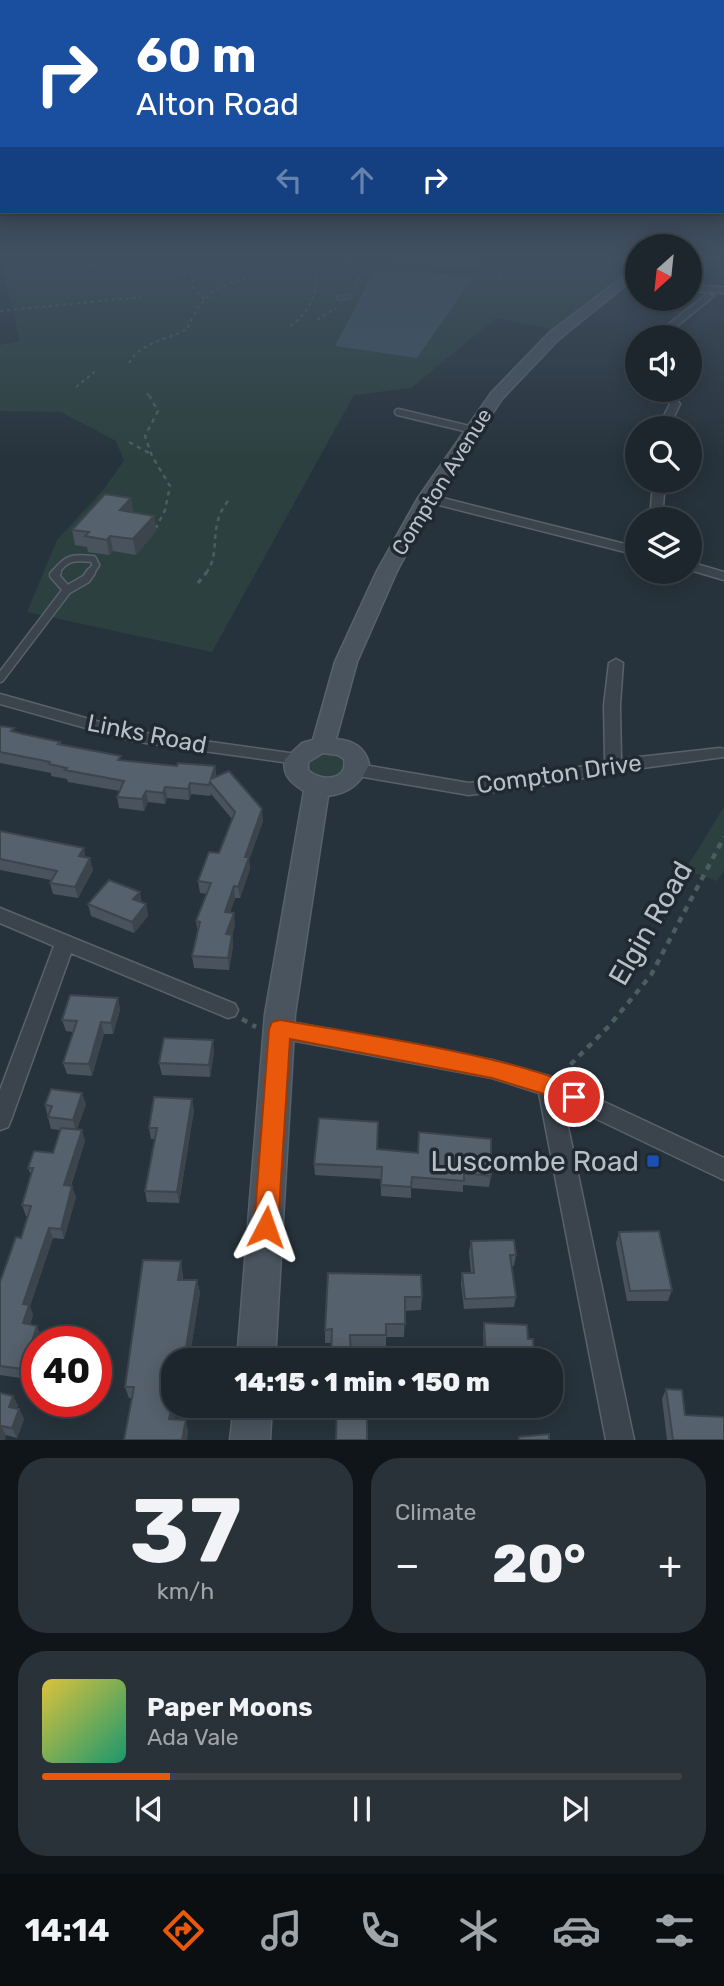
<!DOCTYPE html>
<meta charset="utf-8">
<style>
:root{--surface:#1d262d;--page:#2a3239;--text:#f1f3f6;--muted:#a0a5aa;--line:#3b4349;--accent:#ea580c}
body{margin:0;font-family:Rubik,sans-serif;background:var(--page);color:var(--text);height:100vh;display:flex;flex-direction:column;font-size:26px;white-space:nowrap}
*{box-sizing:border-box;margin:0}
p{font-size:23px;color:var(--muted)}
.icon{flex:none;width:38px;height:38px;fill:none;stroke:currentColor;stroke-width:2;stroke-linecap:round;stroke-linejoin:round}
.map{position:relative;height:1440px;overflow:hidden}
.sheet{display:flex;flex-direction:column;gap:18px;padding:18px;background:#101519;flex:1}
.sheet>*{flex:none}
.top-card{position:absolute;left:0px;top:0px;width:724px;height:214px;box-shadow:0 4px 18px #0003,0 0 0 2px var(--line);background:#1a4fa0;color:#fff;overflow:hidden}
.needle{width:46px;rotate:207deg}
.tools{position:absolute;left:625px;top:234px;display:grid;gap:14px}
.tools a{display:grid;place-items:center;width:77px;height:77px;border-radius:50%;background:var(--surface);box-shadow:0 4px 18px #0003,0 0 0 2px var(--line);font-size:35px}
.speed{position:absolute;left:21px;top:1326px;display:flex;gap:14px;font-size:35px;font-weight:700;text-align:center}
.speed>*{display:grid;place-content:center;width:91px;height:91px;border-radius:50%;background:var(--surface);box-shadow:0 4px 18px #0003,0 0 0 2px var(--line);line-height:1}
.speed .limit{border:10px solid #d22;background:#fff;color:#111}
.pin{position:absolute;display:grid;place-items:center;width:60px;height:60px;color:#fff;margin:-30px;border:4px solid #fff;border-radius:50%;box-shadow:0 2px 7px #0007}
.me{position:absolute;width:77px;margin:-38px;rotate:4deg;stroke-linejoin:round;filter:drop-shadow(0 0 5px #0008)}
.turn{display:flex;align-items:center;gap:24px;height:147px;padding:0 21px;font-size:32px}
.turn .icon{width:91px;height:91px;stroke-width:2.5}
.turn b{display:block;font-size:49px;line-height:60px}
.lanes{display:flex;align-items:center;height:66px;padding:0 21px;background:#0003;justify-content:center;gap:35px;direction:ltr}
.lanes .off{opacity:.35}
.big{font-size:52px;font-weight:800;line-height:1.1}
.sheet .widget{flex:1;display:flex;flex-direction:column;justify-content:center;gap:10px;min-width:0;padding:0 24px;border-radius:28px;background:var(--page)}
.sheet .dial{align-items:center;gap:0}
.dial b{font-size:91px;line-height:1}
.song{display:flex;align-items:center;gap:21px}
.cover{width:84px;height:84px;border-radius:10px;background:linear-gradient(135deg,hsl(50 70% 55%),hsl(160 70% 35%))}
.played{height:7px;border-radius:4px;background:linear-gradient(90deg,var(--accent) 20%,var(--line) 20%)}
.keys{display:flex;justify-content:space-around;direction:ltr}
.heat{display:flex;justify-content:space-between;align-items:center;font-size:38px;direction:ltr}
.sheet .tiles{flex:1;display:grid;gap:18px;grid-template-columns:1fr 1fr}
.widget:last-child{grid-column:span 2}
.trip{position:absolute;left:161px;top:1348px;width:402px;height:70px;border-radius:28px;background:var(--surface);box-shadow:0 4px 18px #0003,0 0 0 2px var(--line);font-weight:800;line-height:70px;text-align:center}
.tabs{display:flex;height:112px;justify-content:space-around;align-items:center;background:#0c0f12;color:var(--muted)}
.tabs .icon{width:49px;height:49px}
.tabs .selected{color:var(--accent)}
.tabs b{font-size:32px;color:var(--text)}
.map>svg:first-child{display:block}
.green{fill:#2c413f}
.water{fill:#3f5263}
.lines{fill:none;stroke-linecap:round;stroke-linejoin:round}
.lane-far2-casing{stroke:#59626a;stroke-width:6}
.lane-far1-casing{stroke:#59626a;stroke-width:9}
.lane-casing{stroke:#59626a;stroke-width:11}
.street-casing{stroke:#59626a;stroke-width:3}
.secondary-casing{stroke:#59626a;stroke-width:3}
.path-far3{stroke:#4b5d5e;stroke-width:2;stroke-dasharray:3.5 3.5;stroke-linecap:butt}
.path-far2{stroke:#4b5d5e;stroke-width:2.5;stroke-dasharray:4.5 4.5;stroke-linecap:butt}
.path-far1{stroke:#4b5d5e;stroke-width:3.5;stroke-dasharray:5 5;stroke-linecap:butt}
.path{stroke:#4b5d5e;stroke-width:4.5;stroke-dasharray:6 6;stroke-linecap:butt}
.lane-far2{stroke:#3b444d;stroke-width:4.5}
.lane-far1{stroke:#3b444d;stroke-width:6}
.lane{stroke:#3b444d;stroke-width:8}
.street{fill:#3b444d;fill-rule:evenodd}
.secondary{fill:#49545f;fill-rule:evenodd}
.wall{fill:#49535d}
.shaded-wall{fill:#3c444c}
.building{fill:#55616c;stroke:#3c444c;stroke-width:2}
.route{fill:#ea580c;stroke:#983908;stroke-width:2}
.transit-dot{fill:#1a4fb4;stroke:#202932;stroke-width:2.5}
.labels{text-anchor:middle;stroke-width:7;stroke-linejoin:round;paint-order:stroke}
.far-street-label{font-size:21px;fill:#b7bfc7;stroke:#202932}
.street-label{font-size:24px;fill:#b7bfc7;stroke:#202932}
.near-street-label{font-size:28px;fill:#b7bfc7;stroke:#202932}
.near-poi-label{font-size:28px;fill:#b7bfc7;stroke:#202932;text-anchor:end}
</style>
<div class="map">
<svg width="724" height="1440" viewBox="0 0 724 1440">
<rect width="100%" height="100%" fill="#27333c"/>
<path class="green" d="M11 256H637V270L561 331 496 318 411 388 354 395 212 652 27 612 57 540 103 490 124 461 116 441 61 412 0 411V345L20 341 1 261Z
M333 745 358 770 323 787 297 759Z
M724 807V870L717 881 685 870Z"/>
<path class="water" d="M394 256H480L482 268 393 263 391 261Z
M375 269 474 276 417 358 335 346Z"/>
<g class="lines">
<defs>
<path id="lane-far2" d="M339 298 348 297"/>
<path id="lane-far1" d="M398 412 473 430
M55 573C67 557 73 557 93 559L96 565 90 573"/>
<path id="lane" d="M57 572 54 575 67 590
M67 590 86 579 91 572
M0 678 67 590"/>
<path id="street" d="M690 285 724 287V293L690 291Z
M707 294 714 296 662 338H651Z
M661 390H671L680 404 668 429H657L670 404Z
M653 481H665L662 520H650Z
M427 494 637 547V555L423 501V495Z
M690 562 724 572V580L690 570Z
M616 659 623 663 620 705 621 759 720 748 724 749V757L613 772 553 784 469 795 358 776 350 770 358 764 469 783 553 772 605 762 604 705 609 663Z
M0 694 132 731 297 754 305 759 297 764 132 741 0 704Z
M0 908 235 1004 238 1010 235 1016 228 1018 71 953 11 1120 8 1127 0 1130V1090L54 946 0 923Z
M280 1020 492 1060 549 1076 724 1158V1180L563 1103 634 1440H606L539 1093 492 1078 280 1038 273 1035 270 1029 273 1023Z"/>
<path id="secondary" d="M637 266V276L559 339 502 399 436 498 397 571 357 662 336 739C354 741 365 747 369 764 361 784 349 793 328 796L295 1014 275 1360H237L265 1014 304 791C291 783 282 775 285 759L302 743 313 740 335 662 377 571 418 498 491 393 549 333ZM323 753 338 755 344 759C349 781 320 782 308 770V762Z
M234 1405H272L270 1440H230Z"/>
</defs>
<use href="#lane-far2" class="lane-far2-casing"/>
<use href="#lane-far1" class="lane-far1-casing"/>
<use href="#lane" class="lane-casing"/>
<use href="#street" class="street-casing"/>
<use href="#secondary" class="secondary-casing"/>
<path class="path-far3" d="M351 256 349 261 362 273 352 290
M86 262 106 269 149 268 190 274 194 279 193 287 204 299
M502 279 498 276 506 256
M0 311 141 297
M317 320 336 308
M290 326C314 310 323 282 309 257
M129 363C141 342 167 340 187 329 203 292 215 289 251 276L246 269 251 263 265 256
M76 387 97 370
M147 393 150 397"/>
<path class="path-far2" d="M149 395 158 411 145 436 152 456 170 486 165 510 156 528
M129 442 149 453
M206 573C222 552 207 527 228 501"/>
<path class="path-far1" d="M198 583 207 572"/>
<path class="path" d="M242 1019 256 1027
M562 1073 609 1026 651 975 724 837"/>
<use href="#lane-far2" class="lane-far2"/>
<use href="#lane-far1" class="lane-far1"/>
<use href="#lane" class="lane"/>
<use href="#street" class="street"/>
<use href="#secondary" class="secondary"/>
</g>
<path class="wall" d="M131 498 133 512 154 516 156 531 136 555 113 551 109 555 88 552 87 547 75 545 72 530Z
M0 726 15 732 60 742 61 745 122 761 177 766H215L216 777 263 821 249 860 250 869 240 898H235L230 913 235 925 232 935 233 946 229 970 194 968 192 956 198 932 196 921 207 894 200 893 198 881 219 853 232 819 211 794 210 796 191 794 189 800 167 798 165 804 148 802 144 811 119 808 117 797 120 791 68 782 67 779 51 776V773L0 763Z
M0 831 86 857 93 870 78 898 53 894 50 883 51 880 0 870Z
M142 903 146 904 148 916 134 933 91 916 88 904Z
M118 998 120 1010 113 1034H104L92 1076 67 1074 63 1063 73 1032 66 1031 62 1020Z
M214 1052 210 1077 162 1075 159 1063Z
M86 1104 77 1129 85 1141 71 1186 76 1197 64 1239 53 1238 30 1306 33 1315 30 1324 41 1336 39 1342H37V1349L27 1379 0 1375V1282L21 1238 28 1216H26L22 1205 31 1175 28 1168 53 1153 60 1130 51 1129 45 1105Z
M194 1110 179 1203 147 1202 145 1191 155 1139H151L149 1128Z
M377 1150 491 1176 489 1187 463 1185V1192L411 1188V1198L381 1196V1179L315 1175 314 1164Z
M619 1232 672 1290 668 1301H627L616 1243Z
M471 1241 516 1255 514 1266H512L516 1297 514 1307 464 1309 461 1284 462 1273H471L469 1252Z
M328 1273 422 1297 421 1310 405 1311 404 1337H386V1348H350L332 1343H325V1330Z
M183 1274V1280H197L200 1293 189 1360H173V1410L174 1419 188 1431 187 1440H124L132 1398H129L125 1387Z
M484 1323 528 1339 534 1360H484L483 1334Z
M666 1389 685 1415 724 1440H667L662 1399Z
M0 1393 18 1405 17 1408 19 1409 24 1419 17 1438 6 1435 0 1440Z
M327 1405H367L337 1416H327Z"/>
<path class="shaded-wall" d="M131 498 133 513 120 510Z
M154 516 156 531 136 555 133 539Z
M110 536 113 551 109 555 107 540Z
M215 766 216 777 211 779Z
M190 783 191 794 189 800 188 789Z
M165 787 167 798 165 804 163 793Z
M146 791 148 802 144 811 142 799Z
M262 809 263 821 249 860 250 869 240 898 238 887 245 857Z
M84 848 86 859 79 856Z
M90 858 93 870 78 898 75 887Z
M234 886 235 898 226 924 225 912Z
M140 892 142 903 133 899Z
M146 904 148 916 134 933 132 922Z
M234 913 235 925 228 946 226 934Z
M232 935 233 946 229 970 228 958Z
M118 998 120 1010 113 1034 111 1023Z
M101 1022 104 1034 92 1076 89 1064Z
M213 1040 214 1052 210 1077 209 1065Z
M82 1093 86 1104 76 1132 73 1120Z
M192 1099 194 1110 179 1203 177 1192Z
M82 1130 85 1141 67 1196 64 1185Z
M72 1186 76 1197 64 1239 61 1229Z
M49 1228 53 1238 30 1306 33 1315 27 1334 23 1323V1304Z
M181 1261 183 1274 181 1292 178 1280Z
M197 1280 200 1293 189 1360H184Z
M37 1326 41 1336 39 1342H37V1349L27 1379 23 1369Z
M172 1377 173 1381V1410L175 1417 173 1430 169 1419V1406Z
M13 1396 18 1405 14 1416 9 1407Z
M19 1409 24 1419 17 1438 12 1428Z
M186 1420 188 1431 187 1440H182Z
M1 1426 6 1435 5 1440H0V1429Z"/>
<path class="building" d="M105 494 131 498 120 510 154 516 133 539 110 536 107 540 85 536 89 532 72 530Z
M0 726 14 728 11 731 23 734 60 742 58 744 121 756 118 760 177 766 178 763 215 766 211 779 229 771 262 809 245 857H249L238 887 234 886 225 912 234 913 226 934 232 935 228 958 192 956 200 922 196 921 211 883 198 881 209 852 219 853 235 812 210 782 209 785 190 783 188 789 165 787 163 793 146 791 142 799 117 797 124 781 65 770 67 768 49 764 50 762 0 752Z
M0 831 84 848 79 856 90 858 75 887 50 883 57 871 0 859Z
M109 880 140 892 133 899 146 904 132 922 88 904Z
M70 995 118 998 111 1023 101 1022 89 1064 63 1063 77 1021 62 1020Z
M164 1038 213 1040 209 1065 159 1063Z
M51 1089 82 1093 73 1120 48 1117 52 1106 45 1105Z
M154 1097 192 1099 177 1192 145 1191 157 1128H149Z
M319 1118 378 1122 377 1149 418 1153 419 1132 491 1139V1176L464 1173V1181L412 1177 411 1187 381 1185 382 1167 314 1164Z
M61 1128 82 1130 64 1185 72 1186 61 1229 49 1228 23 1304 29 1305 23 1323 37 1326 23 1369 0 1366V1282L16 1237 21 1238 31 1206 22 1205 33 1168H28L34 1151 53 1153Z
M659 1231 672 1290 630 1291 619 1232Z
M514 1240 516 1255H510L516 1297 465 1299 462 1273H474L471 1241Z
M143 1260 181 1261 178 1280H197L184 1360H173V1377H172L169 1406H172L169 1419 186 1420 182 1440H124L134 1387H125Z
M328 1273 421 1275 422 1297H405V1324H386V1335H350L351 1360H331L332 1329 325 1330Z
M484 1323 527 1325 528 1339H533L534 1360H486Z
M666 1389 682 1390 685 1415 724 1417V1440H673Z
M0 1393 13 1396 9 1407 19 1409 12 1428 1 1426 0 1429Z
M337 1405H367V1440H336Z
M549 1434V1440H519V1437Z"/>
<linearGradient id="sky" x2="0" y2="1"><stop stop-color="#151c21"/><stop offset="0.56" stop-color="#415061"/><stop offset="1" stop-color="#415061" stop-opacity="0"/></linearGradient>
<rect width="724" height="458" fill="url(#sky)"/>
<path class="route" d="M280 1020C326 1028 570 1064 585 1097L582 1104 574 1107 544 1094 492 1078 290 1039 278 1227 274 1235 266 1238 257 1235 254 1227 269 1029 272 1022Z"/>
<rect class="transit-dot" x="646" y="1154" width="14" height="14" rx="3.5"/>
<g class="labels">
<g class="far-street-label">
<text transform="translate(442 482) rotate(-58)" y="7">Compton Avenue</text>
</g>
<g class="street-label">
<text transform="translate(147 734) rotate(11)" y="8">Links Road</text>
<text transform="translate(559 774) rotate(-8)" y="8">Compton Drive</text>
</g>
<g class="near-street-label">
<text transform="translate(650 923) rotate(-60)" y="10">Elgin Road</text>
</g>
<g class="near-poi-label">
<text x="639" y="1171">Luscombe Road</text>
</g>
</g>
</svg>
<div class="tools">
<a><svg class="needle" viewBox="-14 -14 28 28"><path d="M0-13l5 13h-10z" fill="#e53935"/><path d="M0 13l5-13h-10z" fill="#a0a5aa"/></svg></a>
<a><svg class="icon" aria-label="sound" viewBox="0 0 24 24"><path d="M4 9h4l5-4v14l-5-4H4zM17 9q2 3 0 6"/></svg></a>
<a><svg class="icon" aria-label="search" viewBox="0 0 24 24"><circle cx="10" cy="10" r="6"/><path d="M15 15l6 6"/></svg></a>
<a><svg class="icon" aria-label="layers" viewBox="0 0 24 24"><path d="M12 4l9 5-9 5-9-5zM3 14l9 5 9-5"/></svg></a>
</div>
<div class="speed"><div class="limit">40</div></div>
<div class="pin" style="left:574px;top:1097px;background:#d93025"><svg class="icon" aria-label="arrive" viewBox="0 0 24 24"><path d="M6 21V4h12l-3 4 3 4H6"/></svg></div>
<svg class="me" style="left:266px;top:1227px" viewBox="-20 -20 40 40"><path d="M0-17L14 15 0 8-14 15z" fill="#ea580c" stroke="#fff" stroke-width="4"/></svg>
<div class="trip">14:15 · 1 min · 150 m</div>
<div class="top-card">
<div class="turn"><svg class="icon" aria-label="right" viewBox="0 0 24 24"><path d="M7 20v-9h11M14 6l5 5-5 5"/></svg><div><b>60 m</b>Alton Road</div></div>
<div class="lanes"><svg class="icon off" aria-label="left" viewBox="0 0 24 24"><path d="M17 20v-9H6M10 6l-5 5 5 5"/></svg><svg class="icon off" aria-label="ahead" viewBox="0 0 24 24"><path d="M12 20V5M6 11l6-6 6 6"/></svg><svg class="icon" aria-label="right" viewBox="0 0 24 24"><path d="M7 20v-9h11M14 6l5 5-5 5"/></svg></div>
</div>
</div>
<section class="sheet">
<div class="tiles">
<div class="widget dial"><b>37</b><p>km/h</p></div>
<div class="widget"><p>Climate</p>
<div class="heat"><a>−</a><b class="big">20°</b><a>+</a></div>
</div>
<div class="widget">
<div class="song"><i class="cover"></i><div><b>Paper Moons</b><p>Ada Vale</p></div></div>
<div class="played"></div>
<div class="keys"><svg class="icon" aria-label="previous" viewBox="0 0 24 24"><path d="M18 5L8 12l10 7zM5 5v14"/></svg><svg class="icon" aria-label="pause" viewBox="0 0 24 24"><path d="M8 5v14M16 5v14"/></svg><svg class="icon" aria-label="next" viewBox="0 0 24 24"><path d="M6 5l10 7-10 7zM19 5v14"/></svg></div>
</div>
</div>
</section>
<nav class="tabs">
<b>14:14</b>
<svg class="icon selected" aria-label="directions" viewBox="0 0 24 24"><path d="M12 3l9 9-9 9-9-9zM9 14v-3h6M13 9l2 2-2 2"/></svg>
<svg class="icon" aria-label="music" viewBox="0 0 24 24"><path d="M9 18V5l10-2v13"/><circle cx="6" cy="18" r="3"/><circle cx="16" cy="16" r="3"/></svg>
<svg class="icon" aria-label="phone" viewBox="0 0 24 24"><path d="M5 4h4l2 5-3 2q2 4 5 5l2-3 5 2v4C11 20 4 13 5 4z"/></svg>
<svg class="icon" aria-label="climate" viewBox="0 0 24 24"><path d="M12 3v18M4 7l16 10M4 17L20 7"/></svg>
<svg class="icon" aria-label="car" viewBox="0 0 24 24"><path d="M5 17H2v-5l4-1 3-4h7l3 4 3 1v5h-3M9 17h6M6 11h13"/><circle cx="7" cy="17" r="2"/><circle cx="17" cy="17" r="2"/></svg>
<svg class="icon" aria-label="filters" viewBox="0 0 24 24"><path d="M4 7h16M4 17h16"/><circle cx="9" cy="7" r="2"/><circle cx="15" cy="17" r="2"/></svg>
</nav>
